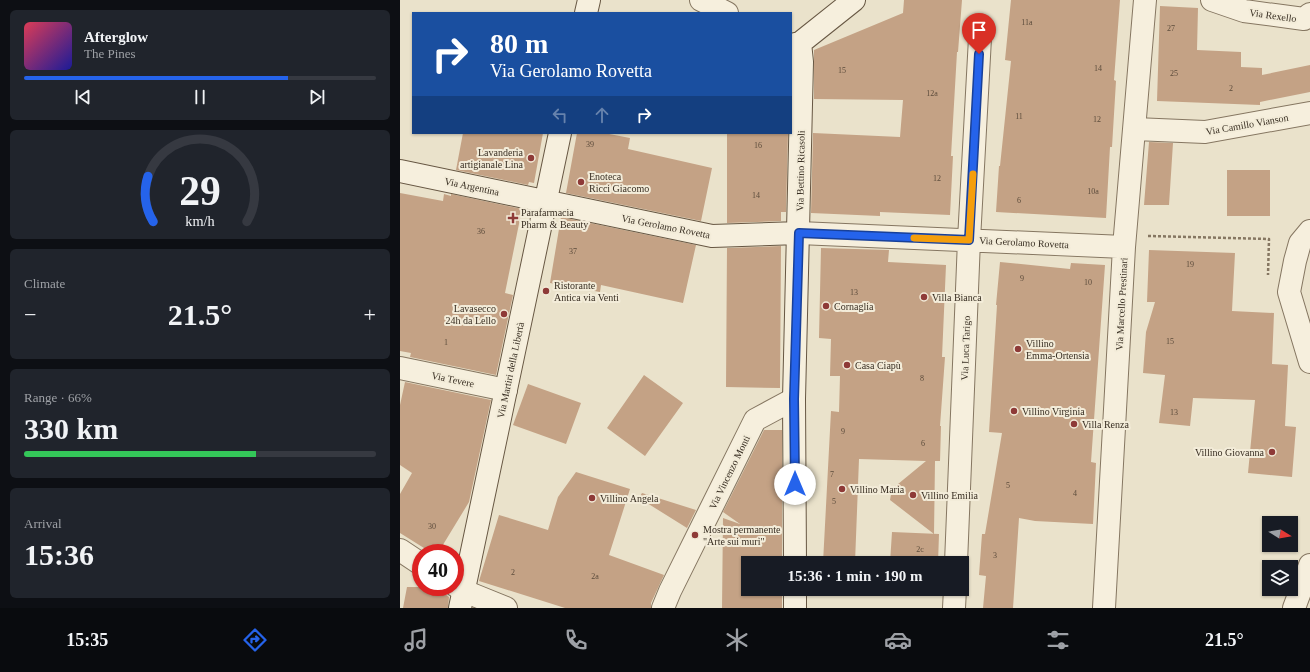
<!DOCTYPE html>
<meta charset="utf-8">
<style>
:root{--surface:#171b24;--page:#20242c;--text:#f1f3f6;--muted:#9ea1a6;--line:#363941;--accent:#2563eb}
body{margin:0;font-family:"Times New Roman",serif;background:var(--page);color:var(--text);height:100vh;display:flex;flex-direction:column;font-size:15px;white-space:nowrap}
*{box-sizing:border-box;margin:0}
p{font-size:13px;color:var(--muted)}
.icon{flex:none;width:22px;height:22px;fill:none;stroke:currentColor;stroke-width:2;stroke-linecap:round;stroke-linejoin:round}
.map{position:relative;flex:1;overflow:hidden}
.drawer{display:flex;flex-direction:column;gap:10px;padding:10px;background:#0d0f14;width:400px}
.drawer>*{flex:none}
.top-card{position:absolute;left:12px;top:12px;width:380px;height:122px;border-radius:0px;box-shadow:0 1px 3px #0004;background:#1a4fa0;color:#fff;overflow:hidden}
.needle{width:26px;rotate:101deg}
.fabs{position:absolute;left:862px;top:516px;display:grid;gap:8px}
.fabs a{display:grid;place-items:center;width:36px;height:36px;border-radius:0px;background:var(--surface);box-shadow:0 1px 3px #0004;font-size:20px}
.speed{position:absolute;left:12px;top:544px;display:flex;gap:8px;font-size:20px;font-weight:700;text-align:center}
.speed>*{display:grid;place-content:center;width:52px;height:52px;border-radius:50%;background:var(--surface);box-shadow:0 1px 3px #0004;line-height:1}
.speed .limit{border:6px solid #d22;background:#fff;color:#111}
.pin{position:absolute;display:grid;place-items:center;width:34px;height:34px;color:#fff;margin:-41px -17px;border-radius:50% 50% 50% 0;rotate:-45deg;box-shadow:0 0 4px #0007}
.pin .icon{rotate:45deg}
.me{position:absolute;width:44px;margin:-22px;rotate:0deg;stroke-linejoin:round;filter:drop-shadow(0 0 3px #0008)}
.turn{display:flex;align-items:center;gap:14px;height:84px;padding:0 12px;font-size:18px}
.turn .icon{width:52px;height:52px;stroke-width:2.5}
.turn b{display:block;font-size:28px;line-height:34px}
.lanes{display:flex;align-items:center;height:38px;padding:0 12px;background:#0003;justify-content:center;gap:20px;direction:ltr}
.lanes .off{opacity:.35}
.big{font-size:30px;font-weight:700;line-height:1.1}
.drawer .tile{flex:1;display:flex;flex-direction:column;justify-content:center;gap:6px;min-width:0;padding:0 14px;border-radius:6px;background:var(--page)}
.drawer .dial{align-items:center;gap:0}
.dial svg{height:104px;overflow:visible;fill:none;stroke:var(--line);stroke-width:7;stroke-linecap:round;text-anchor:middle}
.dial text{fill:var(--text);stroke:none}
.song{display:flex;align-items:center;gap:12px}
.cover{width:48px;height:48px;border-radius:6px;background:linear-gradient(135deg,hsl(350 70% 55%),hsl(240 70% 35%))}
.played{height:4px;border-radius:2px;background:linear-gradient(90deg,var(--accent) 75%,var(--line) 75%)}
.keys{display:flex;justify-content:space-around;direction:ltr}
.heat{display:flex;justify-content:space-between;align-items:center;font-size:22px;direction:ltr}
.charge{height:6px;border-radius:3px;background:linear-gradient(90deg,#34c759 66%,var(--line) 0)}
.trip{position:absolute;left:341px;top:556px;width:228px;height:40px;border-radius:0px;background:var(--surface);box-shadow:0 1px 3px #0004;font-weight:700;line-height:40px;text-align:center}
.tab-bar{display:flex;height:64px;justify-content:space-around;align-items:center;background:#090b0e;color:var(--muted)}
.tab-bar .icon{width:28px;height:28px}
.tab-bar .active{color:var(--accent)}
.tab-bar b{font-size:18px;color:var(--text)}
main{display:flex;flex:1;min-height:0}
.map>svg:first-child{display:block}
.building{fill:#c4a285}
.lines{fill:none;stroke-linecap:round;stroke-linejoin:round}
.street-casing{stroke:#857661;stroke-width:24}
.secondary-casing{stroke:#675743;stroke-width:24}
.path{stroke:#857661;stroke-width:2.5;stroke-dasharray:3 2;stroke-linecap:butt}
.street{stroke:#f6efdd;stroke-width:22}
.secondary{stroke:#f6efdd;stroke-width:22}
.route-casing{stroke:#184099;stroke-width:10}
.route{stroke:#2563eb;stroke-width:7}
.slow{stroke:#f59e0b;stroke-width:7}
.poi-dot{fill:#8e3a37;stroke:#f3ecd9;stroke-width:1.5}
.labels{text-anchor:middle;stroke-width:4;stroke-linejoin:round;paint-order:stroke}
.number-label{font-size:8px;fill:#5b4b3b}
.street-label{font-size:10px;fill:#382e22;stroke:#f3ecd9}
.poi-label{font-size:10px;fill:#382e22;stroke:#f3ecd9;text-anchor:start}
</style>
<main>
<section class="drawer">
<div class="tile">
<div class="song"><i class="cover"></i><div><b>Afterglow</b><p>The Pines</p></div></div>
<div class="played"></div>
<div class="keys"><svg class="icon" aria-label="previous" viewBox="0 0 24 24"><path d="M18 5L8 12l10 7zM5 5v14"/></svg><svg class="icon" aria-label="pause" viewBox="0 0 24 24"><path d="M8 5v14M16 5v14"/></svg><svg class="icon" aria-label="next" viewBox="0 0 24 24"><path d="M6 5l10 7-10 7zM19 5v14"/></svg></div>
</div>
<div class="tile dial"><svg viewBox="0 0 100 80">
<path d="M14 69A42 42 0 1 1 86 69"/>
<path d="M14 69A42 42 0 0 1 10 34" stroke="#2563eb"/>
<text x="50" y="56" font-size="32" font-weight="700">29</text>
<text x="50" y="72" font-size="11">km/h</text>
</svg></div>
<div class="tile"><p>Climate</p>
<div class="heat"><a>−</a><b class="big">21.5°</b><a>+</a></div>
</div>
<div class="tile"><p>Range · 66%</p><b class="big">330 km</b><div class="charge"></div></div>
<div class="tile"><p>Arrival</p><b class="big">15:36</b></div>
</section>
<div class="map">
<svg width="910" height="608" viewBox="0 0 910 608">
<rect width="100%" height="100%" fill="#eae2cb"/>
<path class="building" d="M504 0H562L558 52H557L551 156H553L550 215 480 212V216L411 213 413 133 500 137 503 100 414 99V50L503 13Z
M611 0H720L714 80 716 81 712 147H710L706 218 596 212 599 166H600L611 61 605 60Z
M760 6 798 8 797 50 841 52V67L862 68V75L910 65V92L860 102V105L757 101Z
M63 133H143L134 183 129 182 128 185 56 170Z
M177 133H204L230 138 228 149 312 168 301 221 166 193Z
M388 133 386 212H381V221L327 223V134Z
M749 142 773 143 769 205H744Z
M827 170H870V216H827Z
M0 193 43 201 44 194 51 196V194L122 209 105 293 113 295 96 375 10 357 11 353 0 351Z
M161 217 296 245 283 303 201 285 200 292 150 283Z
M381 246 380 388 326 387 327 248Z
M421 248 489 250 488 262 546 265 542 357H545L540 426H541L540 461H535L534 534 490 500 492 489 526 461 459 459 455 563H423L431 411 439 412 440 376H430L431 339 419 338Z
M749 250 835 253 832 311 874 313 872 364 888 365 885 426 896 427 892 477 848 473 855 400 793 398 790 426 759 423 765 375 743 373 746 332 755 302H747Z
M600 262 670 269 671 263 705 265 691 462 696 463 693 524 635 521 619 518 613 608H583L586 576 579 575 582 534H585L602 433 589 432 597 305H596Z
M244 375 283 403 245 456 207 428Z
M5 382 91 400 69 502 38 553H32L0 533V494L12 473 0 465V405Z
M128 384 181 403 166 444 113 425Z
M364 430H382V563H348V589L382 591V608H322L323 518 340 524 323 512Z
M176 472 230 489 209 555 264 575 251 603V608H165L79 581 99 515 148 530 158 497Z
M242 493 296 510 287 528 239 498Z
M492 532 539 534 538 563H490Z
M7 587H35L49 597 48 608H3Z"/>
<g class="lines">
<defs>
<path id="street" d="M301 0 327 13
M812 0 844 11 904 19 910 14
M735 129 805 132 910 113
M910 231 900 243 895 261 889 292 910 362
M399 233 724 247
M0 368 106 390
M0 550 21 564
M556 563 569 240 580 38
M55 585 64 591 106 608
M263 608 270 591 355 420 394 399
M554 608 555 589
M704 608 724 247 745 0
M894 608 910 565"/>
<path id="secondary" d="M186 13 189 0
M391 45 400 43 454 0
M0 171 312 236 399 233
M395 563 394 399 402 62 400 43
M395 589V608
M60 608 160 133"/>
</defs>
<use href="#street" class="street-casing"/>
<use href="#secondary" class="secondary-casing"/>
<path class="path" d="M748 236 869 239 868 275"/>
<use href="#street" class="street"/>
<use href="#secondary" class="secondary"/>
</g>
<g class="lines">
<defs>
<path id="route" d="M395 484 394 399 399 233 569 240 579 54"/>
</defs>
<use href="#route" class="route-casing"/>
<use href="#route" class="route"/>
<path class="slow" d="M514 238 569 240 573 174"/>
</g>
<g class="poi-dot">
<circle cx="131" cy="158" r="4"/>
<circle cx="181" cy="182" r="4"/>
<path d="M111 212h4v4h4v4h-4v4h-4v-4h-4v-4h4z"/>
<circle cx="146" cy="291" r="4"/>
<circle cx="524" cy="297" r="4"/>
<circle cx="426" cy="306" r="4"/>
<circle cx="104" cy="314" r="4"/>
<circle cx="618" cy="349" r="4"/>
<circle cx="447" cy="365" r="4"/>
<circle cx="614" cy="411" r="4"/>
<circle cx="674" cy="424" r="4"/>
<circle cx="872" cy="452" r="4"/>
<circle cx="442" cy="489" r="4"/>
<circle cx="513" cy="495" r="4"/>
<circle cx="192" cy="498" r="4"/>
<circle cx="295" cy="535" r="4"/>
</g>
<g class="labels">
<g class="number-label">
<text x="627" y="25">11a</text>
<text x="771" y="31">27</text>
<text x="698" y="71">14</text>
<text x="442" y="73">15</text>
<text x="774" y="76">25</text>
<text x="831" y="91">2</text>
<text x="532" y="96">12a</text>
<text x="619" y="119">11</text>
<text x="697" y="122">12</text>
<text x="190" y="147">39</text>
<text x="358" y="148">16</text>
<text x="537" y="181">12</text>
<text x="693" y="194">10a</text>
<text x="356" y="198">14</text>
<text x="619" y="203">6</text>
<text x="81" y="234">36</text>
<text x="173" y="254">37</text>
<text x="790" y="267">19</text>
<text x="622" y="281">9</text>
<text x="688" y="285">10</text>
<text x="454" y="295">13</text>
<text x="770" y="344">15</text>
<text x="46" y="345">1</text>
<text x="522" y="381">8</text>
<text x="774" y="415">13</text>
<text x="443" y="434">9</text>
<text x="523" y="446">6</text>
<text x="432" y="477">7</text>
<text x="608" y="488">5</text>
<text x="675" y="496">4</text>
<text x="434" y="504">5</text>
<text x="32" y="529">30</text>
<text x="520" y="552">2c</text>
<text x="595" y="558">3</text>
<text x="113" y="575">2</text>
<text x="195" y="579">2a</text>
</g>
<g class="street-label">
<text transform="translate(873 15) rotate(8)" y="4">Via Rexello</text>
<text transform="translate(847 124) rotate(-10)" y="4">Via Camillo Vianson</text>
<text transform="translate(400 171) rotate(-89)" y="4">Via Bettino Ricasoli</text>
<text transform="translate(72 186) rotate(12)" y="4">Via Argentina</text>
<text transform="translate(266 226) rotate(11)" y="4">Via Gerolamo Rovetta</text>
<text transform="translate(624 242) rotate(3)" y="4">Via Gerolamo Rovetta</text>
<text transform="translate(721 304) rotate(-87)" y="4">Via Marcello Prestinari</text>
<text transform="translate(565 348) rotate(-88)" y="4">Via Luca Tarigo</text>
<text transform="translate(110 370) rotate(-78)" y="4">Via Martiri della Libertà</text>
<text transform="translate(53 379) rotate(12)" y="4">Via Tevere</text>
<text transform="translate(329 472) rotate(-64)" y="4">Via Vincenzo Monti</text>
</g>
<g class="poi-label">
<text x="123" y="156" text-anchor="end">Lavanderia<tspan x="123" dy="12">artigianale Lina</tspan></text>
<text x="189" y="180">Enoteca<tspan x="189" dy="12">Ricci Giacomo</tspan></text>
<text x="121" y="216">Parafarmacia<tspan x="121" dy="12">Pharm &amp; Beauty</tspan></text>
<text x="154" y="289">Ristorante<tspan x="154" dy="12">Antica via Venti</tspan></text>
<text x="532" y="301">Villa Bianca</text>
<text x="434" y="310">Cornaglia</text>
<text x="96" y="312" text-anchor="end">Lavasecco<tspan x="96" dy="12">24h da Lello</tspan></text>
<text x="626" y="347">Villino<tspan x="626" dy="12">Emma-Ortensia</tspan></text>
<text x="455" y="369">Casa Ciapù</text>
<text x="622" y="415">Villino Virginia</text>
<text x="682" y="428">Villa Renza</text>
<text x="864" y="456" text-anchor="end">Villino Giovanna</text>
<text x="450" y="493">Villino Maria</text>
<text x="521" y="499">Villino Emilia</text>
<text x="200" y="502">Villino Angela</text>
<text x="303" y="533">Mostra permanente<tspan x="303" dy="12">"Arte sui muri"</tspan></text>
</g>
</g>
</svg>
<div class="fabs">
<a><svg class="needle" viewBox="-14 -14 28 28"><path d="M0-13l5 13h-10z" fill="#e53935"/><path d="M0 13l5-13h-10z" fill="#9ea1a6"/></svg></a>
<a><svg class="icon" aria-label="layers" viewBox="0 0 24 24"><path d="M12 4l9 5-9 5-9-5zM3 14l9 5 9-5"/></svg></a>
</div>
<div class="speed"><div class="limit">40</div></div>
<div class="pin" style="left:579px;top:54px;background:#d93025"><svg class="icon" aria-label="arrive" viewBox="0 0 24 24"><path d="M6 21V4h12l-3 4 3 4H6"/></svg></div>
<svg class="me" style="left:395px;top:484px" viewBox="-20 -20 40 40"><circle r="19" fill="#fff"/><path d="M0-13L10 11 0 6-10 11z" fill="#2563eb"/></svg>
<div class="trip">15:36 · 1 min · 190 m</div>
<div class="top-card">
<div class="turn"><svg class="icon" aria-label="right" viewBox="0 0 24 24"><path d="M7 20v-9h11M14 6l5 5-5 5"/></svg><div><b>80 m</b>Via Gerolamo Rovetta</div></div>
<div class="lanes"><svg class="icon off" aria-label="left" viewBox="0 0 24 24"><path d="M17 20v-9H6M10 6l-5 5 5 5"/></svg><svg class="icon off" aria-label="ahead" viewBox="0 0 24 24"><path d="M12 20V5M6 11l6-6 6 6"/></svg><svg class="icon" aria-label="right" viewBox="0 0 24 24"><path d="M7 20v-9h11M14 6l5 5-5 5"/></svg></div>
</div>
</div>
</main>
<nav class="tab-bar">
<b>15:35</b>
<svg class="icon active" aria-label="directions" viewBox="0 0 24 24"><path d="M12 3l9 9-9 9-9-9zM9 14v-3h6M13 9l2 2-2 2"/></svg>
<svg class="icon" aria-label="music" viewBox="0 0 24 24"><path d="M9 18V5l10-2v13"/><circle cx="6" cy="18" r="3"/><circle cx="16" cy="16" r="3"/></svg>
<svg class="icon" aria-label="phone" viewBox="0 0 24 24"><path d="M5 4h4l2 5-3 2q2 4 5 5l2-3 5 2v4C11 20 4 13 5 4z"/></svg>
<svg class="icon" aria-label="climate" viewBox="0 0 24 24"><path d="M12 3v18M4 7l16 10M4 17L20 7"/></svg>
<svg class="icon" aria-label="car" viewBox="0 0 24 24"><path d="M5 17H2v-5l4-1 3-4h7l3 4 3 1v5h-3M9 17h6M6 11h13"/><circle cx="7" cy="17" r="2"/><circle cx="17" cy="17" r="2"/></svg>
<svg class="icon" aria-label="filters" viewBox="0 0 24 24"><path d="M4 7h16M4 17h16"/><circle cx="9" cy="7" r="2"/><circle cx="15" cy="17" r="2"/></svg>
<b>21.5°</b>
</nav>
